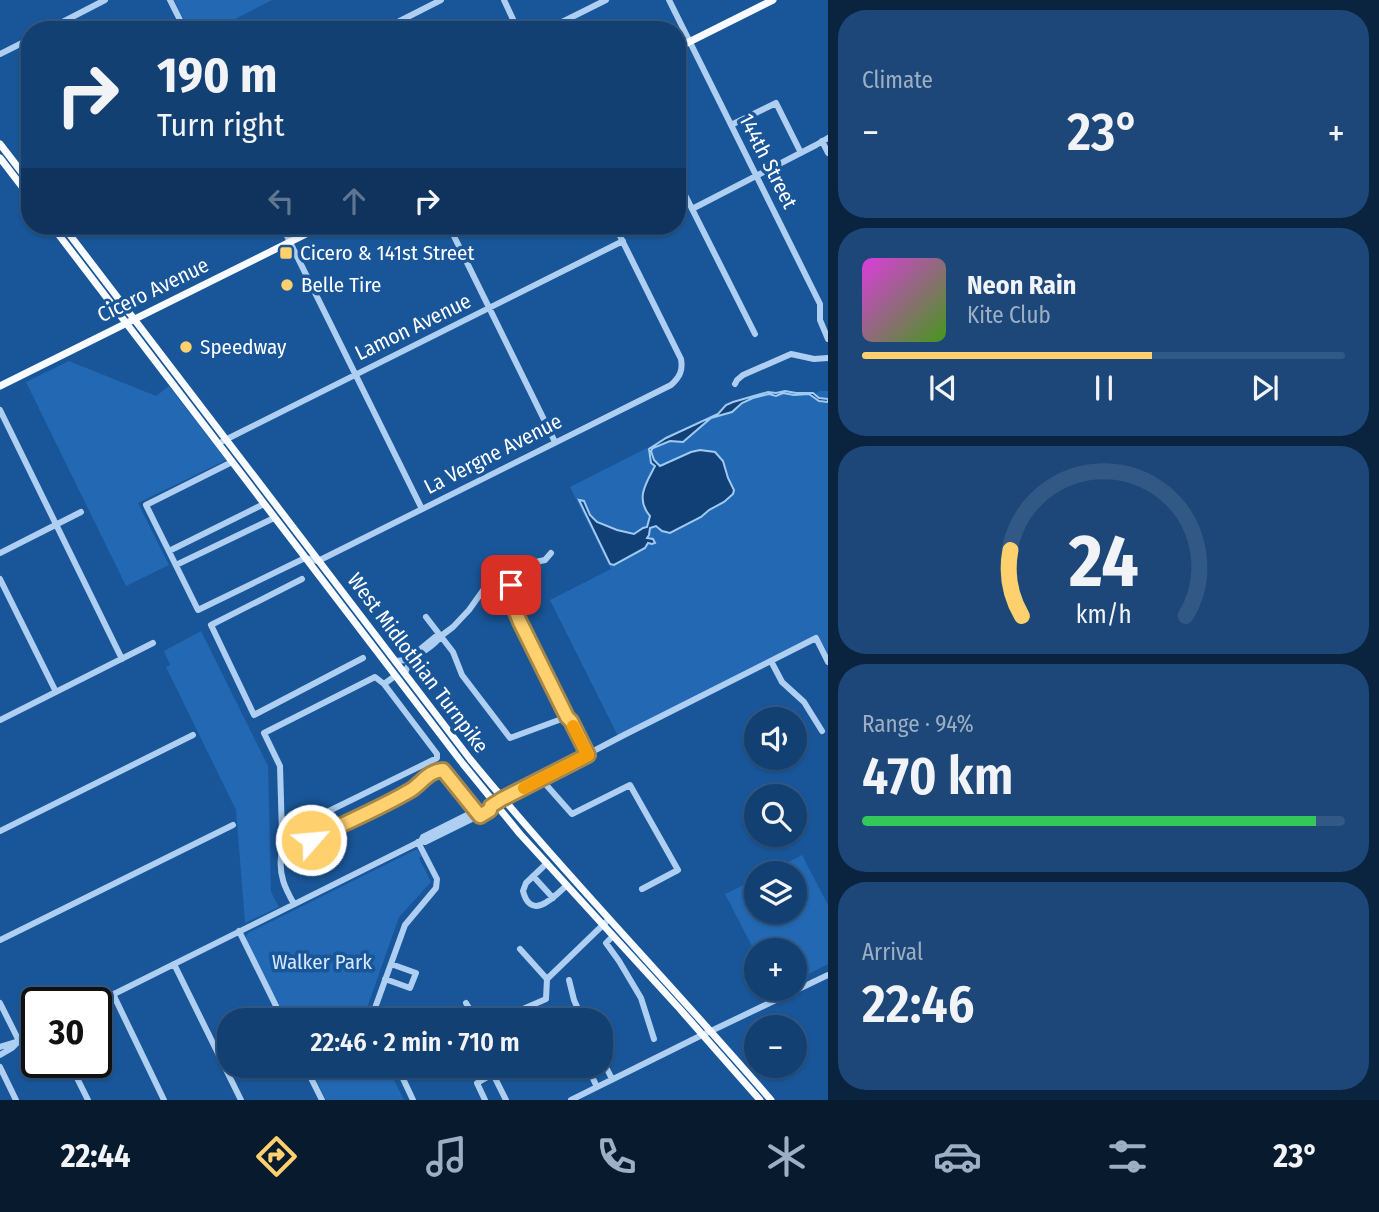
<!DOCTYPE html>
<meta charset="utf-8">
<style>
:root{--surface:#134073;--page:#1c4778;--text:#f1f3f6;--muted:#9dafc4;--line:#325985;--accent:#ffd06e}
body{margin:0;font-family:"Fira Sans Condensed",sans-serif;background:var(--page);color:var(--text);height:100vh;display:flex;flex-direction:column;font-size:26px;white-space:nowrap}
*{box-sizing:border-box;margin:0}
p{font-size:23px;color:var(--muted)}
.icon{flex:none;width:38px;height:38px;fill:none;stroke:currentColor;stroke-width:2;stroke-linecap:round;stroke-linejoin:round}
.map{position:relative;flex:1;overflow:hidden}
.side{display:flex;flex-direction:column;gap:10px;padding:10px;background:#0a233f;width:551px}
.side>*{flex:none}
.hud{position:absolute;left:21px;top:21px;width:665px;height:214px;border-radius:28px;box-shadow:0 2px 5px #0004,0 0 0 2px var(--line);background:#134073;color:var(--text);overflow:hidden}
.buttons{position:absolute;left:744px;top:707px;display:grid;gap:14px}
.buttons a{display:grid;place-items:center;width:63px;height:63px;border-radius:50%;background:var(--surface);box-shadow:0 2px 5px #0004,0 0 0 2px var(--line);font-size:35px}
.speed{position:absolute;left:21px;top:987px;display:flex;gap:14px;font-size:35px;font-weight:700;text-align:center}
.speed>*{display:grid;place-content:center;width:91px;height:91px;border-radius:50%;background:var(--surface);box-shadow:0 2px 5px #0004,0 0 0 2px var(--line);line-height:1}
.speed .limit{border:4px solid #111;border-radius:10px;background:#fff;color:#111}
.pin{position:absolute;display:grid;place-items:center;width:60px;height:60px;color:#fff;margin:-30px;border-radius:14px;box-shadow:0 4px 10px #0006}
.me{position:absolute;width:77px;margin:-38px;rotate:63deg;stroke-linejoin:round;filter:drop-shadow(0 0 5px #0008)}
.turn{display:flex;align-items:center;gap:24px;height:147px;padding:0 21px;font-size:32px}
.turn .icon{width:91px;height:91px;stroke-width:2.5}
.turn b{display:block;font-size:49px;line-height:60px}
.lanes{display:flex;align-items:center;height:66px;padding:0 21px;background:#0003;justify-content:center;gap:35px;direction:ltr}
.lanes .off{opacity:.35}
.big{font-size:52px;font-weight:600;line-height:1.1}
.side .card{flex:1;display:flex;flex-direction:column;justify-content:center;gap:10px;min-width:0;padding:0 24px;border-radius:28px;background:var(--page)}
.side .dial{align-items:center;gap:0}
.dial svg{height:182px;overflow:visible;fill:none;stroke:var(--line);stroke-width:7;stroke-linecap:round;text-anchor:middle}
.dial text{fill:var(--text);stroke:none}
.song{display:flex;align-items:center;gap:21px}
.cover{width:84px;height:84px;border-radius:10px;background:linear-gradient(135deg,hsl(300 70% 55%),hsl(100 70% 35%))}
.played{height:7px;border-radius:4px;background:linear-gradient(90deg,var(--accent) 60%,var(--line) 60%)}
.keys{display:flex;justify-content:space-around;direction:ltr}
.heat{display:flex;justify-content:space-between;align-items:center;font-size:38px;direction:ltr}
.charge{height:10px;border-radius:5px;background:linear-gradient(90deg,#34c759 94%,var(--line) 0)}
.trip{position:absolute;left:217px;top:1008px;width:396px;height:70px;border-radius:28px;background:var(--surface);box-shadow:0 2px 5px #0004,0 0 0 2px var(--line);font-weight:600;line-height:70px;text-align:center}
.tab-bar{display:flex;height:112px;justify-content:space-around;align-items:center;background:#081a2e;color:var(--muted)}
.tab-bar .icon{width:49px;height:49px}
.tab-bar .active{color:var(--accent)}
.tab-bar b{font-size:32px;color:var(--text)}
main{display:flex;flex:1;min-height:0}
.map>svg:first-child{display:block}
.green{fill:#2268b2}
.water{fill:#114076;stroke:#a1caf3;stroke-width:2}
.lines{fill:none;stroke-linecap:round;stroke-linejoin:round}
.minor{stroke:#aecff1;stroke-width:6}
.major{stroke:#f8fbff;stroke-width:7}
.route-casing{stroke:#a68748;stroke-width:18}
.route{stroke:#ffd06e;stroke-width:12}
.slow{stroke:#f59e0b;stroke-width:12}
.poi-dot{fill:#ffd06e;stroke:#195699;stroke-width:2.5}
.labels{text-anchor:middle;stroke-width:7;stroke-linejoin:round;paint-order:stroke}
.street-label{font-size:21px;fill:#fff;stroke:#195699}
.poi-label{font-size:21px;fill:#fff;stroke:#195699;text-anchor:start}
.park-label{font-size:21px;fill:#d5e8fc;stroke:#195699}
</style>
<main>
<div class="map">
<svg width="828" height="1100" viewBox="0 0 828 1100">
<rect width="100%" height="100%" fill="#195699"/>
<path class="green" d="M174 0H272L214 30H189Z
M69 361 156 396 169 386 226 460 138 503 169 565 126 586 26 382Z
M819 391H828V659L816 635 618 736 550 600 611 569 570 487 651 446 653 447 706 421 719 414 727 406 768 393 774 394 784 392 815 395Z
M201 631 268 766 271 892 279 907 245 923 236 810 166 667 170 665 164 651Z
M417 849 422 856 419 858 431 882 399 917 367 1008 366 1020H287L246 939V936L248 933Z
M802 855 828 905V964L795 981 794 950H756V954L725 894 756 879V912H794V873H767Z
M309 1066H387L404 1100H326Z"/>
<path class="water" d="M785 391 796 393H813L819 398 828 399V402L819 401 809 394 794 395 783 393 776 396 769 394 753 398 742 403 732 412 711 418 683 442 670 441 653 448 651 451 654 460 660 466 691 452 700 450 715 452 723 461 728 478 734 490 733 494 724 502 709 510 701 517 670 533 662 531 656 526 650 528 649 535 647 538 653 539 655 543 652 544 648 543 645 548 614 565 610 564 579 500 584 501 590 515 597 522 617 530 634 534 643 528 647 527 650 516C635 499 646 483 655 466L651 463 649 449 666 438 718 414 726 405 733 402 768 392 776 393Z"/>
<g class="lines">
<path class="minor" d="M170 0 185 30
M504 0 518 30
M669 0 820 304V320L828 339
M47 30 105 0
M382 30 441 0
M546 30 606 0
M0 54 30 39
M731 125 776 103 801 153
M822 141 828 153
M677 179 755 334
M692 209 816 145 828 138
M282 226 422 509
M449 226 555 442
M735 384 737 380 743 375 791 354 814 359 828 358
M0 410 122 659
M223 441 623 241
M232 462 146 505 198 610 305 558 318 561 671 385C680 377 683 370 681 359L615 226
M169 551 264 504
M0 553 81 512
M176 565 274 518
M505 572 513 591 516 614 567 717 583 758
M0 579 56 692
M302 579 211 625 254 715 363 658
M426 617 453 652 462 675 510 738 567 717
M395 661 407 660 435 637 441 636 453 627 469 610 484 589 497 576 518 566 545 560 551 553
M771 661 782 682 804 702 822 731
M405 674C409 655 431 651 441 636
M384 684 437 754V758L282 834 280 766 264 733 375 677 384 684 395 676
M0 720 153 643
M541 779 572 814 630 785 678 870 642 889
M0 831 193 735
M421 841 425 842 490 810 491 806 502 799 624 735 816 638 828 662
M547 863 526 883 523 891C531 922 554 897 567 885
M533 876 553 898
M294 904C285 888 279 876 281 857 281 852 281 850 284 847 291 840 303 841 311 840L411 789 435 771 443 770 478 813
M239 931 283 1020
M613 936 606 943 619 961 641 998 654 1039
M0 940 233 825
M174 964 241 1100
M385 979 410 988 416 973 391 964
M547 979 606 922
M569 980 574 1000 583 1020
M113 994 164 1100
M0 1003 19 1041
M96 1003 421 841 423 837 487 805 491 806
M466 1003 476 1020
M374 1020 373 1016 375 1008 405 925 436 888 437 879 418 842
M498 1020 546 999 547 979 520 949
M534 1020 558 1013 564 1020
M0 1047 19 1041 37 1032
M0 1055 12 1048 18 1042
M600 1055 612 1079
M69 1062 88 1100
M305 1066 322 1100
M587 1066 597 1087
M0 1067 16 1100
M413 1100 399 1070 421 1066
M485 1100 477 1083 493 1074 506 1100
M571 1100 702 1035 711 1031 828 975"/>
<path class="major" d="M677 48 773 0
M0 144 30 183
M0 158 30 197
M52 226 463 764 520 834 679 1008 760 1100
M63 226 470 759C566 876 672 985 771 1100
M0 386 322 226"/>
</g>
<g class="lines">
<defs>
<path id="route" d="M311 840C344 823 379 809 411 790 423 782 428 771 443 770L480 816 490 810 491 806 502 799 588 755 571 721 567 717 520 622 515 610 511 585"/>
</defs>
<use href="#route" class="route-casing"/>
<use href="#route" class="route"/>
<path class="slow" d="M524 788 588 755 573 726"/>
</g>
<g class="poi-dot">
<rect x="279" y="246" width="14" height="14" rx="3.5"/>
<circle cx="287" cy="285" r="7"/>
<circle cx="186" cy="347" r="7"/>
</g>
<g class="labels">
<g class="street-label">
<text transform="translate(768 161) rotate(63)" y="7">144th Street</text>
<text transform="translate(153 290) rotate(-26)" y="7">Cicero Avenue</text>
<text transform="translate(413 327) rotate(-26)" y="7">Lamon Avenue</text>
<text transform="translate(493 454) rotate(-27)" y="7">La Vergne Avenue</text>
<text transform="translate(418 663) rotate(53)" y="7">West Midlothian Turnpike</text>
</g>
<g class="poi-label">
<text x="300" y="260">Cicero &amp; 141st Street</text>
<text x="301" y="292">Belle Tire</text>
<text x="200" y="354">Speedway</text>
</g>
<g class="park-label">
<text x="322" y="969">Walker Park</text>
</g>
</g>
</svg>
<div class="buttons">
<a><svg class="icon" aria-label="sound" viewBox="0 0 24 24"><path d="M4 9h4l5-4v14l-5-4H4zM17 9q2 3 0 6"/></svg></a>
<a><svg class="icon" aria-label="search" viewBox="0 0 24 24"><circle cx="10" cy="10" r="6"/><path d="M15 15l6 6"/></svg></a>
<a><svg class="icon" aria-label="layers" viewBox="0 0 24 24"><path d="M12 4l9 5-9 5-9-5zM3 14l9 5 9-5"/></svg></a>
<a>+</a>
<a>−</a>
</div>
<div class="speed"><div class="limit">30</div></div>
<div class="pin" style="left:511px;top:585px;background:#d93025"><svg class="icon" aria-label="arrive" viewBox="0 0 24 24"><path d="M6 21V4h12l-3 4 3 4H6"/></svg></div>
<svg class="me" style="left:311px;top:840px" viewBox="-20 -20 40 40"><circle r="17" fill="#ffd06e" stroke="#fff" stroke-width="3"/><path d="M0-11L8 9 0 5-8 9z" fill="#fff"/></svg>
<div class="trip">22:46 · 2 min · 710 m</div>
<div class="hud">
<div class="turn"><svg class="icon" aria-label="right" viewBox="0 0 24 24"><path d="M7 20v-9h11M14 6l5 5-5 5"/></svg><div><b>190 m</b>Turn right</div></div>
<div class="lanes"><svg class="icon off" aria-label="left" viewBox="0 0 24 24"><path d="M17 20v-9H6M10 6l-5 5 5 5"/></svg><svg class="icon off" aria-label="ahead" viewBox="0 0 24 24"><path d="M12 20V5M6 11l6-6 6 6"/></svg><svg class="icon" aria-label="right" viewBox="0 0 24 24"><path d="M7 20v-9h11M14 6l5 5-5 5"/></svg></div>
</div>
</div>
<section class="side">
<div class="card"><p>Climate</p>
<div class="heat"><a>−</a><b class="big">23°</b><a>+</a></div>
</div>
<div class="card">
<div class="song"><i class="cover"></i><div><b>Neon Rain</b><p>Kite Club</p></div></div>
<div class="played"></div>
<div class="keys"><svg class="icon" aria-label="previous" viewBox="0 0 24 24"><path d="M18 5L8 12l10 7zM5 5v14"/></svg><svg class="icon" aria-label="pause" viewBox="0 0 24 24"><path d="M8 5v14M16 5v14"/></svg><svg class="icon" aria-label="next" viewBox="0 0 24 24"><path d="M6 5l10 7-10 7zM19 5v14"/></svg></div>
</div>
<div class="card dial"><svg viewBox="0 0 100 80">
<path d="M14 69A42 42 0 1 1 86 69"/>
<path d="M14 69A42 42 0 0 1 9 40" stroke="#ffd06e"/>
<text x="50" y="56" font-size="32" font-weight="700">24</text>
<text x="50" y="72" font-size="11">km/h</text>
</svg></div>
<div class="card"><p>Range · 94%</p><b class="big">470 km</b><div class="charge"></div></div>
<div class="card"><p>Arrival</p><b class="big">22:46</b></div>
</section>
</main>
<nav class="tab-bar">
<b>22:44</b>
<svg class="icon active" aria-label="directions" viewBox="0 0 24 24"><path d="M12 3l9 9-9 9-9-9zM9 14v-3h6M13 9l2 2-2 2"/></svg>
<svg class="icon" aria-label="music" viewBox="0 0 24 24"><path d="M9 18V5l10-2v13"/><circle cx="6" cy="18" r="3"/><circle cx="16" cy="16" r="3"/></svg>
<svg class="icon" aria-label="phone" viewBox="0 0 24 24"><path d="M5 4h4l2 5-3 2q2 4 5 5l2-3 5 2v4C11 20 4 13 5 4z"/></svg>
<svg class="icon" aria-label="climate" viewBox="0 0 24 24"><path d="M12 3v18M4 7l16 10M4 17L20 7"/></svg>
<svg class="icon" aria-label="car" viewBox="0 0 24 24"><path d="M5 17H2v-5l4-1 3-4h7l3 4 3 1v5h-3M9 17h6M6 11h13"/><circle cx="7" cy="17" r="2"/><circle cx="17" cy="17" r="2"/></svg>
<svg class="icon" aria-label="filters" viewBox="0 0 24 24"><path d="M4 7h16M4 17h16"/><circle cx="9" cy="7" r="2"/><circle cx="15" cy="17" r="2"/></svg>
<b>23°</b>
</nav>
